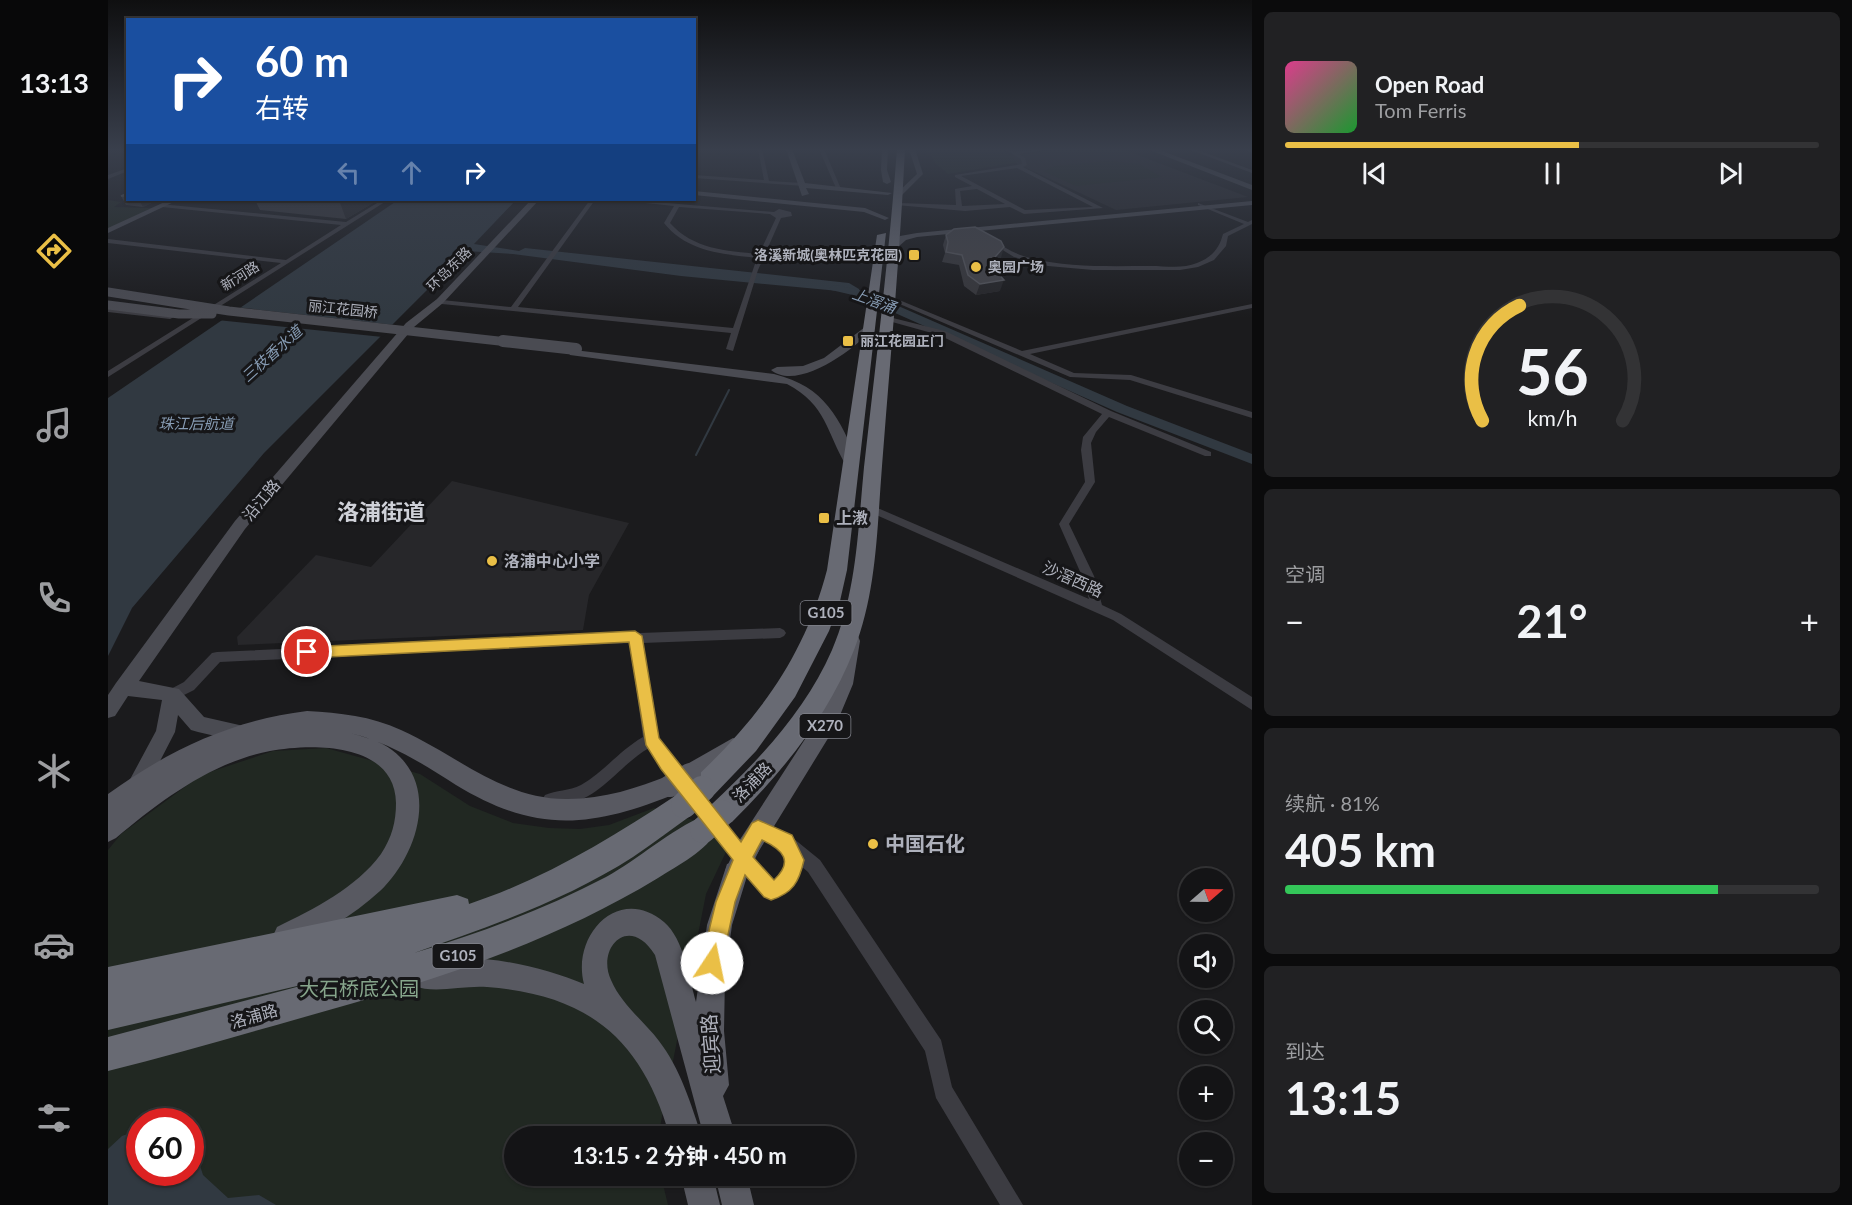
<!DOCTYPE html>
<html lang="zh">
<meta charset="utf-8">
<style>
:root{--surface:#141416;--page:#212123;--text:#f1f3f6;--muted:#9d9ea1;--line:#333335;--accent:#eabf46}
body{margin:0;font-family:Lato,"Noto Sans SC",sans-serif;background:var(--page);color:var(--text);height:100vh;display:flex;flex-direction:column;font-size:22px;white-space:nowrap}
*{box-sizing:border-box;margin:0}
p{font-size:20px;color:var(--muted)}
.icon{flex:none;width:33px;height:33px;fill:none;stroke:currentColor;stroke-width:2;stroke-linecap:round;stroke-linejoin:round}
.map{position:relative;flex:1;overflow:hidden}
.drawer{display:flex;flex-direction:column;gap:12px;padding:12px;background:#0b0b0c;width:600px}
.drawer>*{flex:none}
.hud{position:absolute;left:18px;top:18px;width:570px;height:183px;border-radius:0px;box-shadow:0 2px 4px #0004,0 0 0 2px var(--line);background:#1a4fa0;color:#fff;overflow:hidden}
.needle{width:39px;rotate:70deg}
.buttons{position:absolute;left:1071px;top:868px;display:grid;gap:12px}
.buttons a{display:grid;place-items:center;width:54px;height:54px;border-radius:50%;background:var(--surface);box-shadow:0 2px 4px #0004,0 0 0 2px var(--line);font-size:30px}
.speed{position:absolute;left:18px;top:1108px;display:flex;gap:12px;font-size:30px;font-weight:700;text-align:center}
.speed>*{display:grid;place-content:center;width:78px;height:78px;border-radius:50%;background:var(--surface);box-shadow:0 2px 4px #0004,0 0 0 2px var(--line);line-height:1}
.speed .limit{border:9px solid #d22;background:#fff;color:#111}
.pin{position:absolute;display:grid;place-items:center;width:51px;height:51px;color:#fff;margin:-26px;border:3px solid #fff;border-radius:50%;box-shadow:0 2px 6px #0007}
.me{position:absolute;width:66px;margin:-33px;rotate:11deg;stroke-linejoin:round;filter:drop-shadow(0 0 4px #0008)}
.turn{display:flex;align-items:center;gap:21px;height:126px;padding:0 30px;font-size:27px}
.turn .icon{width:78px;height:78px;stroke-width:2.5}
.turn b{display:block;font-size:42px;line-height:51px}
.lanes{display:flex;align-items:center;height:57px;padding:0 30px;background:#0003;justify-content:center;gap:30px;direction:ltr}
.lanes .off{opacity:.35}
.big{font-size:45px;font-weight:700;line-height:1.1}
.drawer .tile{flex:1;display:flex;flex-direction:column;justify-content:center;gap:9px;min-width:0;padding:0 21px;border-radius:9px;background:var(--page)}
.drawer .dial{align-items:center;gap:0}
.dial svg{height:156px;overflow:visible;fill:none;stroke:var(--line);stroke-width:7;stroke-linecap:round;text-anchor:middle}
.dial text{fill:var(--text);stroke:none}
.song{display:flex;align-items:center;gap:18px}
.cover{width:72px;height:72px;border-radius:9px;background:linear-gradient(135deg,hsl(330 70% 55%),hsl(130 70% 35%))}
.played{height:6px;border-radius:3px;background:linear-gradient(90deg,var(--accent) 55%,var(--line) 55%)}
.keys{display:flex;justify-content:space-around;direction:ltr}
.heat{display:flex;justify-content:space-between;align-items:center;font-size:33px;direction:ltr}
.charge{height:9px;border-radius:4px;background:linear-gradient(90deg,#34c759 81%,var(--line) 0)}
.trip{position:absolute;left:396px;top:1126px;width:351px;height:60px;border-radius:30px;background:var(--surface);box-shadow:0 2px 4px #0004,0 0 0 2px var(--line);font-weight:700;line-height:60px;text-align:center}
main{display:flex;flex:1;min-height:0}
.dock{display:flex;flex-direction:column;width:108px;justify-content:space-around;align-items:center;background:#080809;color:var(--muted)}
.dock .icon{width:42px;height:42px}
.dock .active{color:var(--accent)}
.dock b{font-size:27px;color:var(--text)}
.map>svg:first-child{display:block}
.built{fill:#27272a}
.green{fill:#212822;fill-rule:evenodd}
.water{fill:#313941}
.pier{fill:#1b1b1d}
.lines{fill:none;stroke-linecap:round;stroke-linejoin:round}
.stream{stroke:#313941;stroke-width:2}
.river{fill:#313941;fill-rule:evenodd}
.street{fill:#3c3c42;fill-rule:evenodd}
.secondary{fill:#4a4b52;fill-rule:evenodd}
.primary{fill:#585961;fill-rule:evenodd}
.highway{fill:#686a73;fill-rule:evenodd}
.secondary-bridge-far1{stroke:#4a4b52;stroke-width:9}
.secondary-bridge{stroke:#4a4b52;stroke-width:12}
.primary-bridge{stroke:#585961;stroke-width:22}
.highway-bridge{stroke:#686a73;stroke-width:26}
.wall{fill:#37373b}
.shaded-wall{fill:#262629}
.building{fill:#444449;stroke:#54555b;stroke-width:1.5}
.route{fill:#eabf46;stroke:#987c2e;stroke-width:1.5;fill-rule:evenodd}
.poi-dot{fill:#eabf46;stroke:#161618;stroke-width:2}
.labels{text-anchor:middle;stroke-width:6;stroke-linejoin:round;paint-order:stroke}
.far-poi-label{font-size:14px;font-weight:bold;fill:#aeb1bc;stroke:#161618;text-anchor:start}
.far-street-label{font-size:14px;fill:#aeb1bc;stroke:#161618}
.far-water-label{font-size:15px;font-style:italic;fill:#879cb4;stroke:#161618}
.shield{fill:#161618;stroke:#80828b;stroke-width:1.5}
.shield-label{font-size:15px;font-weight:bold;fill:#aeb1bc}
.street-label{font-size:16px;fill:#aeb1bc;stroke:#161618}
.poi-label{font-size:16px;font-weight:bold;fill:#aeb1bc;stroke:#161618;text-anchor:start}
.near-poi-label{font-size:20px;font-weight:bold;fill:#aeb1bc;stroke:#161618;text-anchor:start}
.near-park-label{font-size:20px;fill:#86a58b;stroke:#161618}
.near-street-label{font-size:20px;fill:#aeb1bc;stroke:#161618}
.district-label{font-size:22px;font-weight:bold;fill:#cfd1d8;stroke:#161618}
</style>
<main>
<nav class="dock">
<b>13:13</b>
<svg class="icon active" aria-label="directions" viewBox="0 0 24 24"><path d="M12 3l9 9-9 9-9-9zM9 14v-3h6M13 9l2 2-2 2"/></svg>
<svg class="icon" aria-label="music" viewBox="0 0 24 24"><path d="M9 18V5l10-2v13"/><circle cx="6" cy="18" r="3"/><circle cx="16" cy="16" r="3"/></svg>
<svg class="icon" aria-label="phone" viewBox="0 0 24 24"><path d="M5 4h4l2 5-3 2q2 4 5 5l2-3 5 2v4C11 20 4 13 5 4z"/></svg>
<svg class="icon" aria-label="climate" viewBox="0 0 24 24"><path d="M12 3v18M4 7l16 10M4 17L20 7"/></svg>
<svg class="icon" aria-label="car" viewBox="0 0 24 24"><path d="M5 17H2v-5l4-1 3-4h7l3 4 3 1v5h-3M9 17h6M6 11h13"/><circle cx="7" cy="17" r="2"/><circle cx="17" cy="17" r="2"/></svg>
<svg class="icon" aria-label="filters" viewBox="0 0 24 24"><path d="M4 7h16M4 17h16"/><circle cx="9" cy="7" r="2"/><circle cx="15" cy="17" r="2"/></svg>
</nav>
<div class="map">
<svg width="1144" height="1205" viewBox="0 0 1144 1205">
<rect width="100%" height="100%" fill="#1b1b1d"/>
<path class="built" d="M951 149H1014L1140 197 1008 210 895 157Z
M344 481 521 523 481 595 475 630 130 645 129 637 208 555 263 567Z"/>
<path class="green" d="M818 149H893L911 162 840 174 827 163Z
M1000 161 1031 164 1054 177 968 186 935 171 947 166Z
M0 200 13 202 6 207 44 208 0 229Z
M218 748 312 774 362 806 405 823 441 828 472 829 501 825 546 808 627 833 598 894 550 1137H406V1176H553L560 1205H0V850L13 834 93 775 165 751ZM32 1122H82V1173H32Z"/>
<path class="water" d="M290 200H408L366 244 411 251 417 248 741 283 751 289 752 293 573 276 405 254 358 251 156 453 24 608 0 656V398Z
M31 1130 32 1173H82L83 1138 95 1175 120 1198 151 1195 168 1205H0V1149L14 1136Z"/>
<path class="pier" d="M127 307 287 325 275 337 109 320Z"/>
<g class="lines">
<path class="stream" d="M588 455 621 390"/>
<path class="river" d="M727 285 756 291 1019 406 1144 454V464L1009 412 749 296 723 290 721 288Z"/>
<path class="street" d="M650 149H654L661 181 694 183 696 186 586 178V175L656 180Z
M711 149H716L733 189 728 188Z
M896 149 906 152 941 149 911 154 917 158 919 165 915 167 995 208 916 214 902 207 857 211 788 205 791 203 848 205 847 189 864 186 847 177V175L914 164 913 159ZM909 168 985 207 917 210 853 176ZM869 189 897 204 854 206 852 191Z
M1080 149H1087L1144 170V173Z
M1137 149H1143L1144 153Z
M20 168V171L0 179V175Z
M274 200H280L0 377V371L173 263 0 243V239L178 260 233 225 54 207 52 204 238 222Z
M482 200H487L410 307 625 328 649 258C615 254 579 252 556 223L566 206 508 200H524L666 212 671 209 683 212 684 216 673 218 650 270 625 351 618 349 623 333 334 304 330 302 334 300 403 307ZM571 207 662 214 668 218 651 254C618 251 585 249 562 223Z
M1090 203 1140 222 1144 220V224L1120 236 1118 246 1106 260 1090 267 1072 270H985L940 266 906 257 880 241 885 240C897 248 909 255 922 258 961 268 1003 266 1043 266 1058 266 1075 269 1089 263 1104 257 1111 249 1115 234L1136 224 1090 205Z
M780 297H784L914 351 1144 304V308L922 354 966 373 1023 375 1144 412V418L1022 380 962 377 780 299Z
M0 308 62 315 66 317 62 319 0 312Z
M777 316 837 331 1003 411 1103 452V456H1097L1001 417 988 432 983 443 987 482 961 524 986 576 994 605 1013 614 1144 697V710L1005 620 757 510 756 508 757 506H765L981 599 974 576 951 524 977 482 973 450 975 437 994 414 831 335 777 320Z
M672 628 676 630 678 633 676 636 672 638 534 643 550 738 579 777 581 782 579 787 574 789 569 787 541 748C510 766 493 799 455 805 448 806 443 808 437 805L434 800 437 795C448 790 461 791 473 785 496 772 512 750 535 737L522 643 112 662 86 690 64 701 59 699 57 695 59 691 76 682 104 653 109 652 522 633 527 631 532 633Z
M585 789 590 791 665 881 676 868 677 855 669 845 644 834 642 829 644 824 650 821 680 834 712 860 833 1040 844 1087 915 1205H892L828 1098 817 1051 700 872 693 866C689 883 679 893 663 899L657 897 580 801 577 796 580 791Z"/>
<path class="secondary" d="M678 149H684L697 183 784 193 780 195 698 188 701 194 694 196Z
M774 149H780L779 170 783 182 779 184 775 182 773 170Z
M801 149H807L815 174 792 197 789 193 809 174Z
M1039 149H1049L1144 185V190Z
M586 191 757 208 781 218 777 220 756 212 586 195Z
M61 200H70L0 233V228Z
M423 200H431L335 303 306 327 137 529 31 681 71 689 96 717 140 727 143 733 140 739 133 742 90 732 83 730 70 715 67 732 36 792 29 795 22 792 19 785 48 731 54 700 20 696 7 716 0 718V695L8 683 127 521 298 323 329 299Z
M1144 201V205L809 237 798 240 790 247 783 245 792 236 809 233Z
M761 324 766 327C749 348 690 392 663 370L669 367 695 366 716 358Z
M466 350 666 374C718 387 731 418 751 464L749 467H739C718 432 719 405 679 384L462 355 461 353Z"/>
<path class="primary" d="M743 633 750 636 752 641 745 684 727 727 649 854 641 858 633 854 629 846 633 838 712 716 725 684 734 641 736 636Z
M199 711C232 713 263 716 293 730 349 755 395 800 460 799 496 799 529 788 562 775L570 779 573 786 570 793C485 827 430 835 348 785 314 763 282 743 242 733 257 737 272 741 284 750 333 787 308 857 272 891 245 916 211 935 178 949L169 945 165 936 169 927C206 909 248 888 273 854 284 837 288 822 288 803 287 742 204 743 162 751 104 762 52 801 8 838L0 842V794C61 750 124 720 199 711Z
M625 738 633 741 636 748 633 755 582 784 574 781 571 774 574 767Z
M628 861 637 864 640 873 624 925 617 977 616 1031 621 1085 615 1096 628 1137H596L547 955C521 913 488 948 503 980 513 1004 536 1021 551 1041 572 1068 583 1104 594 1137H562C534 1039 481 995 379 987 356 985 327 994 306 986L302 976 306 966C354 947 430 965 476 984 463 935 511 884 556 922 576 939 581 978 588 1002L599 925 619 864Z
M573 1176H605L612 1205H580Z
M607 1176H639L646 1205H614Z"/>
<path class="highway" d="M789 149H797C792 255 782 361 774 466 769 528 769 591 746 650 720 717 674 772 624 822L614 826 606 823 609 830C600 850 569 866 550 878 440 945 316 984 193 1018 129 1036 65 1055 0 1071V1037L215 980 0 1030V967L349 895 360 899 361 904C436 879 502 839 567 796L576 792 584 795 581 789 585 780C650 719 696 658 719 570L769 235 778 233 739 570 732 601 721 631 687 697 648 751 603 798 594 801 587 799 589 805 585 814C565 828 546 843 525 857 458 900 381 927 306 953 372 933 437 909 498 877 529 860 564 829 595 816L603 820 601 813 604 804C652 759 698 710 724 650 749 592 750 528 756 467 768 361 781 256 789 149Z"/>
<path class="secondary-bridge-far1" d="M0 292 121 311 409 343
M0 305 71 314H104"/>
<path class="secondary-bridge" d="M395 341 468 349"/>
<path class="primary-bridge" d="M562 786 582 774
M628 873 641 846"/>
<path class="highway-bridge" d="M576 805 594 789
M595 830 614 813"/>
</g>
<path class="wall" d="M20 193V200H50L35 207 18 205 13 196Z
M147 200H270L238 219 152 210Z
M838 235 893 258 885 265V268L892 291 868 295 856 286 851 265 834 262 837 253 835 245Z"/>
<path class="shaded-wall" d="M31 200H50L35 207Z
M231 200H270L238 219Z
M896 247 893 258 883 268 887 257Z
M896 280 892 291 868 295 872 284Z"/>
<path class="building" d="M20 193V196H13Z
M867 227 893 241 896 247 887 257 885 268 896 280 872 284 860 275 854 255 838 252 840 242 838 235 846 229Z"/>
<linearGradient id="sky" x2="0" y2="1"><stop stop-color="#0f0f10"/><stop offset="0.47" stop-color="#393f4c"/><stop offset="1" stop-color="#393f4c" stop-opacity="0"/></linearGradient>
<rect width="1144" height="318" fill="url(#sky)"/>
<path class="route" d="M527 631 534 636 551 738 633 842 644 823 650 820 684 835 696 860C691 882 685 893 663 900L656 897 637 875 627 902 614 963 611 970 604 973 596 970 593 963 608 902 625 860 553 769 538 745 521 642 199 658 192 652 199 647ZM654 840C675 850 686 861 666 880L645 857Z"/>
<g class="poi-dot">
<rect x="800" y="249" width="12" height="12" rx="3"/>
<circle cx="868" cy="267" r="6"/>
<rect x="734" y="335" width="12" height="12" rx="3"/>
<rect x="710" y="512" width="12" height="12" rx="3"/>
<circle cx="384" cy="561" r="6"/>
<circle cx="765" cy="844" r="6"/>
</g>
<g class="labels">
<g class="far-poi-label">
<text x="794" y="260" text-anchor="end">洛溪新城(奥林匹克花园)</text>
<text x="880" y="272">奥园广场</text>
<text x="752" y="346">丽江花园正门</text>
</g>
<g class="far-street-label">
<text transform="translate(341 269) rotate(-45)" y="5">环岛东路</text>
<text transform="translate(132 276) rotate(-32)" y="5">新河路</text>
<text transform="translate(235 309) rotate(6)" y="5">丽江花园桥</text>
</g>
<g class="far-water-label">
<text transform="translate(766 301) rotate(20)" y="5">上滘涌</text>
<text transform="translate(164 354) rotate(-42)" y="5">三枝香水道</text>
<text x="88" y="429">珠江后航道</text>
</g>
<g class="shield">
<rect x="692.5" y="601" width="51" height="24" rx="4.5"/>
<rect x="691.5" y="714" width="51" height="24" rx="4.5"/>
<rect x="324.5" y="944" width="51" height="24" rx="4.5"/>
</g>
<g class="shield-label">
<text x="718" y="618">G105</text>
<text x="717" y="731">X270</text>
<text x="350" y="961">G105</text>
</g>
<g class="street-label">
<text transform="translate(153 500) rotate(-50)" y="6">沿江路</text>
<text transform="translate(965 579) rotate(24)" y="6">沙滘西路</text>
<text transform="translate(644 782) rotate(-46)" y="6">洛浦路</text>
<text transform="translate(146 1016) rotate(-16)" y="6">洛浦路</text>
</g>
<g class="poi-label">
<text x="728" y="524">上漖</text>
<text x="396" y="567">洛浦中心小学</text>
</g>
<g class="near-poi-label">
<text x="777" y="851">中国石化</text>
</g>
<g class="near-park-label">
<text x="251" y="996">大石桥底公园</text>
</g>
<g class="near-street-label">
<text transform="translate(603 1044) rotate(-94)" y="7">迎宾路</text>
</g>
<g class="district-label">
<text x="273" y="520">洛浦街道</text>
</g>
</g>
</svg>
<div class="buttons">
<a><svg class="needle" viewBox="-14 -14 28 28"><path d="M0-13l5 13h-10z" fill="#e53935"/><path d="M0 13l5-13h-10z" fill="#9d9ea1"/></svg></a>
<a><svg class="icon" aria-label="sound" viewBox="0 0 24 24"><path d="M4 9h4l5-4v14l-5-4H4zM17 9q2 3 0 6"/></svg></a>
<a><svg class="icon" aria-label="search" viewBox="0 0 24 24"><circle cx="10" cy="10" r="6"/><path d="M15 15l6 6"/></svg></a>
<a>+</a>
<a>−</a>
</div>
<div class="speed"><div class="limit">60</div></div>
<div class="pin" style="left:199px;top:652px;background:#d93025"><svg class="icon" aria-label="arrive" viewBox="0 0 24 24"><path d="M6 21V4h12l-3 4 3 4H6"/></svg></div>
<svg class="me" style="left:604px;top:963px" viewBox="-20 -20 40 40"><circle r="19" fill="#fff"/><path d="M0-13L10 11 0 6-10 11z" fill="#eabf46"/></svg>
<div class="trip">13:15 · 2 分钟 · 450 m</div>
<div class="hud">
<div class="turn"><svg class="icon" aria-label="right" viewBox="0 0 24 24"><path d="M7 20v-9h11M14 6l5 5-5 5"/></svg><div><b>60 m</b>右转</div></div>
<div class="lanes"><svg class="icon off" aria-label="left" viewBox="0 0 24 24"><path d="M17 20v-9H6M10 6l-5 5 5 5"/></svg><svg class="icon off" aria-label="ahead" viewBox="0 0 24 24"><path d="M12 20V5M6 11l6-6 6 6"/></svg><svg class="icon" aria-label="right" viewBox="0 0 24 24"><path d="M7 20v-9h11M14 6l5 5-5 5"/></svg></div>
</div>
</div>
<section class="drawer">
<div class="tile">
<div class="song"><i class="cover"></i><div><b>Open Road</b><p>Tom Ferris</p></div></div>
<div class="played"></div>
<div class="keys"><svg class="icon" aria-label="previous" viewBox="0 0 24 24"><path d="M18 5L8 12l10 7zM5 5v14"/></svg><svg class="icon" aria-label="pause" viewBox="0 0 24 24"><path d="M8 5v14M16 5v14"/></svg><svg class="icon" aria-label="next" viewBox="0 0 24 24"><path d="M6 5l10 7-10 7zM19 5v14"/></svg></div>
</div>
<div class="tile dial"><svg viewBox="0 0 100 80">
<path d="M14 69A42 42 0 1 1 86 69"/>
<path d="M14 69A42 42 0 0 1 33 10" stroke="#eabf46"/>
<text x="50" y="56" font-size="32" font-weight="700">56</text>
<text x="50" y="72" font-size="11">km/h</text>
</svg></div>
<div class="tile"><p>空调</p>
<div class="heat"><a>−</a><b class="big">21°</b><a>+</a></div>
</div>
<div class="tile"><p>续航 · 81%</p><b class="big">405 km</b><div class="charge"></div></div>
<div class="tile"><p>到达</p><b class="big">13:15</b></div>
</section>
</main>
